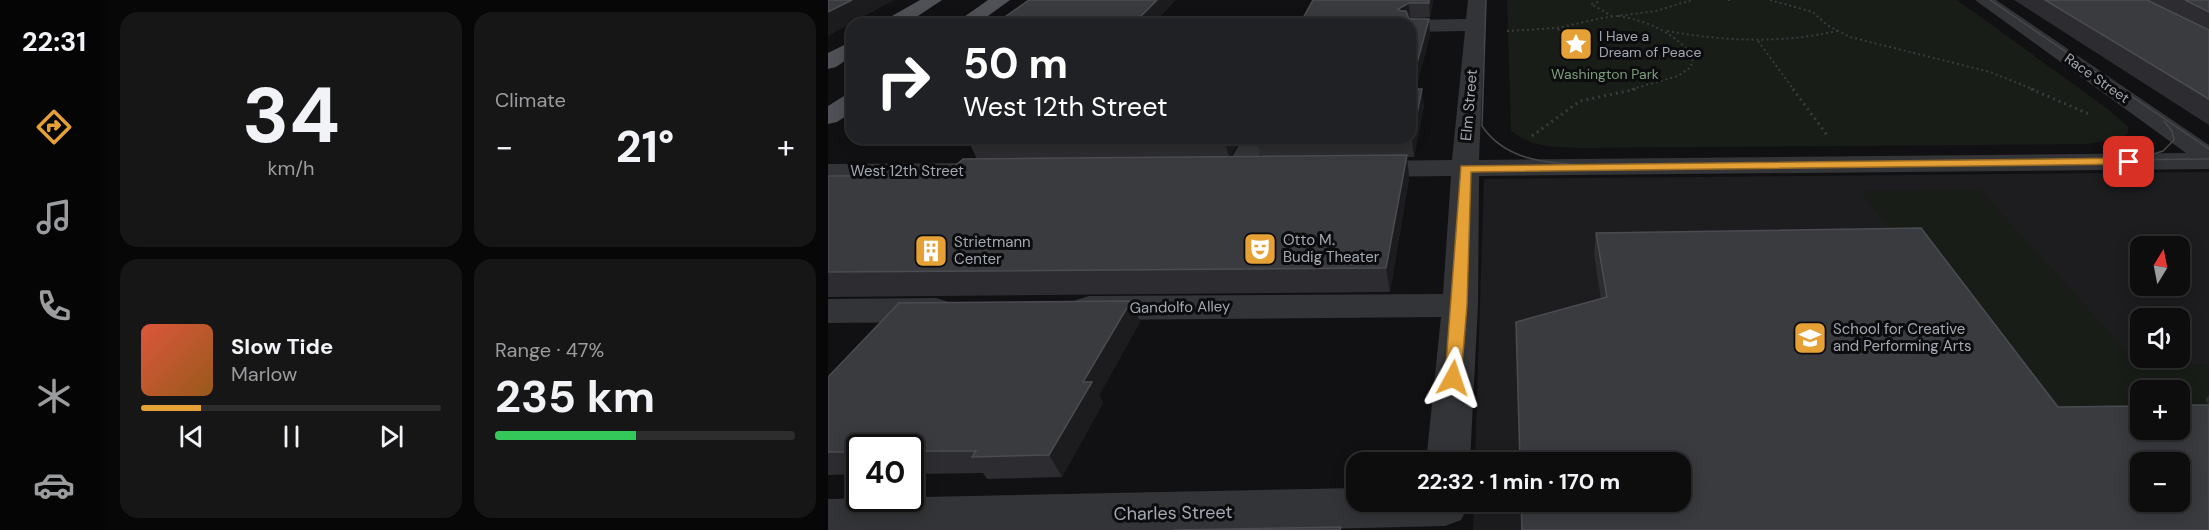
<!DOCTYPE html>
<meta charset="utf-8">
<style>
:root{--surface:#0d0d0e;--page:#161617;--text:#f1f3f6;--muted:#9a9c9e;--line:#2d2d2e;--accent:#e6a136}
body{margin:0;font-family:"DM Sans",sans-serif;background:var(--page);color:var(--text);height:100vh;display:flex;flex-direction:column;font-size:22px;white-space:nowrap}
*{box-sizing:border-box;margin:0}
p{font-size:20px;color:var(--muted)}
.icon{flex:none;width:33px;height:33px;fill:none;stroke:currentColor;stroke-width:2;stroke-linecap:round;stroke-linejoin:round}
.map{position:relative;flex:1;overflow:hidden}
.side{display:flex;flex-direction:column;gap:12px;padding:12px;background:#070708;width:720px}
.side>*{flex:none}
.guide{position:absolute;left:18px;top:18px;width:570px;height:126px;border-radius:18px;box-shadow:0 3px 15px #0003,0 0 0 2px var(--line);background:#202124;color:#fff;overflow:hidden}
.needle{width:39px;rotate:10deg}
.tools{position:absolute;left:1302px;top:236px;display:grid;gap:12px}
.tools a{display:grid;place-items:center;width:60px;height:60px;border-radius:12px;background:var(--surface);box-shadow:0 3px 15px #0003,0 0 0 2px var(--line);font-size:30px}
.speed{position:absolute;left:18px;top:434px;display:flex;gap:12px;font-size:30px;font-weight:700;text-align:center}
.speed>*{display:grid;place-content:center;width:78px;height:78px;border-radius:50%;background:var(--surface);box-shadow:0 3px 15px #0003,0 0 0 2px var(--line);line-height:1}
.speed .limit{border:3px solid #111;border-radius:9px;background:#fff;color:#111}
.pin{position:absolute;display:grid;place-items:center;width:51px;height:51px;color:#fff;margin:-26px;border-radius:12px;box-shadow:0 3px 9px #0006}
.me{position:absolute;width:66px;margin:-33px;rotate:5deg;stroke-linejoin:round;filter:drop-shadow(0 0 4px #0008)}
.turn{display:flex;align-items:center;gap:21px;height:126px;padding:0 18px;font-size:27px}
.turn .icon{width:78px;height:78px;stroke-width:2.5}
.turn b{display:block;font-size:42px;line-height:51px}
.big{font-size:45px;font-weight:700;line-height:1.1}
.side .card{flex:1;display:flex;flex-direction:column;justify-content:center;gap:9px;min-width:0;padding:0 21px;border-radius:18px;background:var(--page)}
.side .dial{align-items:center;gap:0}
.dial b{font-size:78px;line-height:1}
.song{display:flex;align-items:center;gap:18px}
.cover{width:72px;height:72px;border-radius:9px;background:linear-gradient(135deg,hsl(10 70% 55%),hsl(30 70% 35%))}
.played{height:6px;border-radius:3px;background:linear-gradient(90deg,var(--accent) 20%,var(--line) 20%)}
.keys{display:flex;justify-content:space-around;direction:ltr}
.heat{display:flex;justify-content:space-between;align-items:center;font-size:33px;direction:ltr}
.charge{height:9px;border-radius:4px;background:linear-gradient(90deg,#34c759 47%,var(--line) 0)}
.side .tiles{flex:1;display:grid;gap:12px;grid-template-columns:repeat(2,1fr)}
.trip{position:absolute;left:518px;top:452px;width:345px;height:60px;border-radius:18px;background:var(--surface);box-shadow:0 3px 15px #0003,0 0 0 2px var(--line);font-weight:700;line-height:60px;text-align:center}
main{display:flex;flex:1;min-height:0}
.menu{display:flex;flex-direction:column;width:108px;justify-content:space-around;align-items:center;background:#050506;color:var(--muted)}
.menu .icon{width:42px;height:42px}
.menu .on{color:var(--accent)}
.menu b{font-size:27px;color:var(--text)}
.map>svg:first-child{display:block}
.built{fill:#1d1d20;fill-rule:evenodd}
.green{fill:#181d18}
.lines{fill:none;stroke-linecap:round;stroke-linejoin:round}
.path-far1{stroke:#393b3e;stroke-width:2;stroke-dasharray:2 3;stroke-linecap:butt}
.path{stroke:#393b3e;stroke-width:3;stroke-dasharray:2 4;stroke-linecap:butt}
.minor{fill:#333437;fill-rule:evenodd}
.major{fill:#4f5156;fill-rule:evenodd}
.tram{stroke:#46484c;stroke-width:1.5}
.wall{fill:#2d2d31}
.shaded-wall{fill:#1c1c1f}
.building{fill:#3a3b3f;stroke:#4a4c51;stroke-width:1.5;fill-rule:evenodd}
.route{fill:#e6a136;stroke:#966923;stroke-width:1.5}
.labels{text-anchor:middle;stroke-width:6;stroke-linejoin:round;paint-order:stroke}
.far-poi-label{font-size:14px;fill:#a3a9b3;stroke:#0c0c0e;text-anchor:start}
.far-park-label{font-size:14px;fill:#7b9d7b;stroke:#0c0c0e}
.far-street-label{font-size:14px;fill:#a3a9b3;stroke:#0c0c0e}
.street-label{font-size:15px;fill:#a3a9b3;stroke:#0c0c0e}
.poi-label{font-size:15px;fill:#a3a9b3;stroke:#0c0c0e;text-anchor:start}
.near-street-label{font-size:18px;fill:#a3a9b3;stroke:#0c0c0e}
</style>
<main>
<nav class="menu">
<b>22:31</b>
<svg class="icon on" aria-label="directions" viewBox="0 0 24 24"><path d="M12 3l9 9-9 9-9-9zM9 14v-3h6M13 9l2 2-2 2"/></svg>
<svg class="icon" aria-label="music" viewBox="0 0 24 24"><path d="M9 18V5l10-2v13"/><circle cx="6" cy="18" r="3"/><circle cx="16" cy="16" r="3"/></svg>
<svg class="icon" aria-label="phone" viewBox="0 0 24 24"><path d="M5 4h4l2 5-3 2q2 4 5 5l2-3 5 2v4C11 20 4 13 5 4z"/></svg>
<svg class="icon" aria-label="climate" viewBox="0 0 24 24"><path d="M12 3v18M4 7l16 10M4 17L20 7"/></svg>
<svg class="icon" aria-label="car" viewBox="0 0 24 24"><path d="M5 17H2v-5l4-1 3-4h7l3 4 3 1v5h-3M9 17h6M6 11h13"/><circle cx="7" cy="17" r="2"/><circle cx="17" cy="17" r="2"/></svg>
</nav>
<section class="side">
<div class="tiles">
<div class="card dial"><b>34</b><p>km/h</p></div>
<div class="card"><p>Climate</p>
<div class="heat"><a>−</a><b class="big">21°</b><a>+</a></div>
</div>
<div class="card">
<div class="song"><i class="cover"></i><div><b>Slow Tide</b><p>Marlow</p></div></div>
<div class="played"></div>
<div class="keys"><svg class="icon" aria-label="previous" viewBox="0 0 24 24"><path d="M18 5L8 12l10 7zM5 5v14"/></svg><svg class="icon" aria-label="pause" viewBox="0 0 24 24"><path d="M8 5v14M16 5v14"/></svg><svg class="icon" aria-label="next" viewBox="0 0 24 24"><path d="M6 5l10 7-10 7zM19 5v14"/></svg></div>
</div>
<div class="card"><p>Range · 47%</p><b class="big">235 km</b><div class="charge"></div></div>
</div>
</section>
<div class="map">
<svg width="1381" height="530" viewBox="0 0 1381 530">
<rect width="100%" height="100%" fill="#111113"/>
<path class="built" d="M1381 172V530H645L646 501H852V462H647L656 179ZM1312 246H1352V285H1312ZM1312 318H1352V357H1312ZM1312 390H1352V429H1312ZM1312 462H1352V501H1312Z"/>
<path class="green" d="M679 0H1129L1280 109 1300 127V133L1294 138 1259 144 753 148C729 147 701 148 683 130Z
M1152 190 1303 356 1323 365 1381 364V405L1352 428V390H1312V429L1215 431 1033 191Z"/>
<g class="lines">
<path class="path-far1" d="M900 0H904
M942 0 985 12 999 25 1022 37 1162 72 1207 90
M770 2 763 4 784 16
M790 16C820 21 845 32 865 56L863 67 850 76 801 90
M730 29 747 43
M679 31 729 28 774 18 828 11 864 0
M839 31C896 41 952 44 1009 31
M930 41 966 90"/>
<path class="path" d="M965 89 999 135
M1203 89 1263 115
M704 136 752 101 809 89"/>
<path class="minor" d="M640 0H658L651 160 1358 153 1147 0H1168L1381 145V169L651 176 650 305 642 462H598L613 317 261 320 248 316 243 308 248 300 261 296 615 294 623 176 537 177 527 175 523 169 527 163 537 161 624 160 637 31 582 32V24H574L582 20 638 19Z
M415 138H441L421 175 411 177 401 175 397 169Z
M167 163 177 165 181 171 177 177 167 179 0 180V164Z
M108 298 121 302 126 310 121 318 108 322 0 323V299Z
M528 488V501H638L640 506 633 520 617 526 451 530H0V499Z"/>
<path class="major" d="M92 0H114L78 24H54L57 20Z
M160 0H182L149 24H126Z
M24 41V56L8 67 0 69V53Z
M24 94V112L9 122 0 124V106L16 96Z"/>
<path class="tram" d="M658 0 654 126C677 160 717 163 755 165L1381 159
M1162 0 1381 149
M1322 155 1335 151 1346 140 1344 131 1336 121"/>
</g>
<path class="wall" d="M347 0 330 19 475 18 485 0H605L602 17 581 19 602 34 588 89 596 106 586 157H579L581 178 562 292 0 297V176L117 175 149 159 139 138H414L401 157H433L428 139 582 138 167 24Z
M1186 0H1381V125Z
M768 233 1230 407 1381 405 1377 400 1381 395V530H693V501H852V462H692L688 322 773 299 766 254Z
M303 301 312 322 271 395 275 403 234 477 159 479 155 473 82 474V447H32V474L0 475V377Z"/>
<path class="shaded-wall" d="M24 0H66L0 36V12Z
M329 0H347L325 24 310 19Z
M601 0H605L602 17 601 3Z
M581 3 582 18 572 24 570 9Z
M601 19 602 34 584 106 582 89Z
M594 89 596 106 586 157 584 139Z
M397 138H414L401 158 396 139Z
M579 155 581 178 562 292 558 268Z
M303 301 312 322 271 395 275 403 234 477 221 455 255 382Z"/>
<path class="building" d="M0 0H24L0 12Z
M201 0H329L310 19 475 18 485 0H601V3H581L570 9 573 11H578L581 19H601L582 89H594L584 139H428L429 138H582V24H167Z
M1217 0H1319L1381 30V99Z
M1357 0H1381V12Z
M139 138H397L396 139 140 142Z
M579 155 558 268 0 272V176L117 175 135 159Z
M1093 228 1230 407 1312 406V429H1352V405H1381V530H694L693 501H852V462H692L688 322 779 297 768 233ZM1312 462H1352V501H1312Z
M303 301 255 382H264L221 455 144 457 148 451H82V447H32V452H0V377L71 303Z
M513 527 512 530H345Z"/>
<path class="route" d="M1301 158 1305 159V164L643 172 639 305 633 378 631 382H620L617 378 633 166Z"/>
<defs>
<symbol id="sight-square" viewBox="-11 -11 22 22"><rect x="-9" y="-9" width="18" height="18" rx="4" fill="#e6a136" stroke="#0c0c0e"/><path d="M0-6L1.8-2.2L6-1.7L2.9 1.2L3.7 5.4L0 3.3L-3.7 5.4L-2.9 1.2L-6-1.7L-1.8-2.2Z" fill="#fff"/></symbol>
<symbol id="theatre-square" viewBox="-11 -11 22 22"><rect x="-9" y="-9" width="18" height="18" rx="4" fill="#e6a136" stroke="#0c0c0e"/><path d="M-5-5.5Q0-4 5-5.5V0Q5 5 0 6Q-5 5-5 0ZM-3.3-2.5H-1v1.5H-3.3ZM1-2.5H3.3v1.5H1ZM-2.8 1Q0 5.5 2.8 1Z" fill="#fff"/></symbol>
<symbol id="building-square" viewBox="-11 -11 22 22"><rect x="-9" y="-9" width="18" height="18" rx="4" fill="#e6a136" stroke="#0c0c0e"/><path d="M-4-6H4V6H1V3H-1V6H-4ZM-2.5-4.3h1.7v1.8h-1.7ZM.8-4.3h1.7v1.8H.8ZM-2.5-1h1.7V.8h-1.7ZM.8-1h1.7V.8H.8Z" fill="#fff"/></symbol>
<symbol id="school-square" viewBox="-11 -11 22 22"><rect x="-9" y="-9" width="18" height="18" rx="4" fill="#e6a136" stroke="#0c0c0e"/><path d="M0-5L7-2L0 1L-7-2ZM-4 1L0 2.5L4 1V4Q0 6-4 4Z" fill="#fff"/></symbol>
</defs>
<g fill-rule="evenodd">
<use href="#sight-square" x="729" y="25" width="38" height="38"/>
<use href="#theatre-square" x="413" y="230" width="38" height="38"/>
<use href="#building-square" x="84" y="232" width="38" height="38"/>
<use href="#school-square" x="963" y="319" width="38" height="38"/>
</g>
<g class="labels">
<g class="far-poi-label">
<text x="771" y="41">I Have a<tspan x="771" dy="16">Dream of Peace</tspan></text>
</g>
<g class="far-park-label">
<text x="777" y="79">Washington Park</text>
</g>
<g class="far-street-label">
<text transform="translate(1269 78) rotate(35)" y="5">Race Street</text>
</g>
<g class="street-label">
<text transform="translate(641 105) rotate(-85)" y="5">Elm Street</text>
<text x="79" y="176">West 12th Street</text>
<text transform="translate(352 307) rotate(-1)" y="5">Gandolfo Alley</text>
</g>
<g class="poi-label">
<text x="455" y="245">Otto M.<tspan x="455" dy="17">Budig Theater</tspan></text>
<text x="126" y="247">Strietmann<tspan x="126" dy="17">Center</tspan></text>
<text x="1005" y="334">School for Creative<tspan x="1005" dy="17">and Performing Arts</tspan></text>
</g>
<g class="near-street-label">
<text transform="translate(345 513) rotate(-1)" y="6">Charles Street</text>
</g>
</g>
</svg>
<div class="tools">
<a><svg class="needle" viewBox="-14 -14 28 28"><path d="M0-13l5 13h-10z" fill="#e53935"/><path d="M0 13l5-13h-10z" fill="#9a9c9e"/></svg></a>
<a><svg class="icon" aria-label="sound" viewBox="0 0 24 24"><path d="M4 9h4l5-4v14l-5-4H4zM17 9q2 3 0 6"/></svg></a>
<a>+</a>
<a>−</a>
</div>
<div class="speed"><div class="limit">40</div></div>
<div class="pin" style="left:1301px;top:162px;background:#d93025"><svg class="icon" aria-label="arrive" viewBox="0 0 24 24"><path d="M6 21V4h12l-3 4 3 4H6"/></svg></div>
<svg class="me" style="left:625px;top:378px" viewBox="-20 -20 40 40"><path d="M0-17L14 15 0 8-14 15z" fill="#e6a136" stroke="#fff" stroke-width="4"/></svg>
<div class="trip">22:32 · 1 min · 170 m</div>
<div class="guide">
<div class="turn"><svg class="icon" aria-label="right" viewBox="0 0 24 24"><path d="M7 20v-9h11M14 6l5 5-5 5"/></svg><div><b>50 m</b>West 12th Street</div></div>
</div>
</div>
</main>
